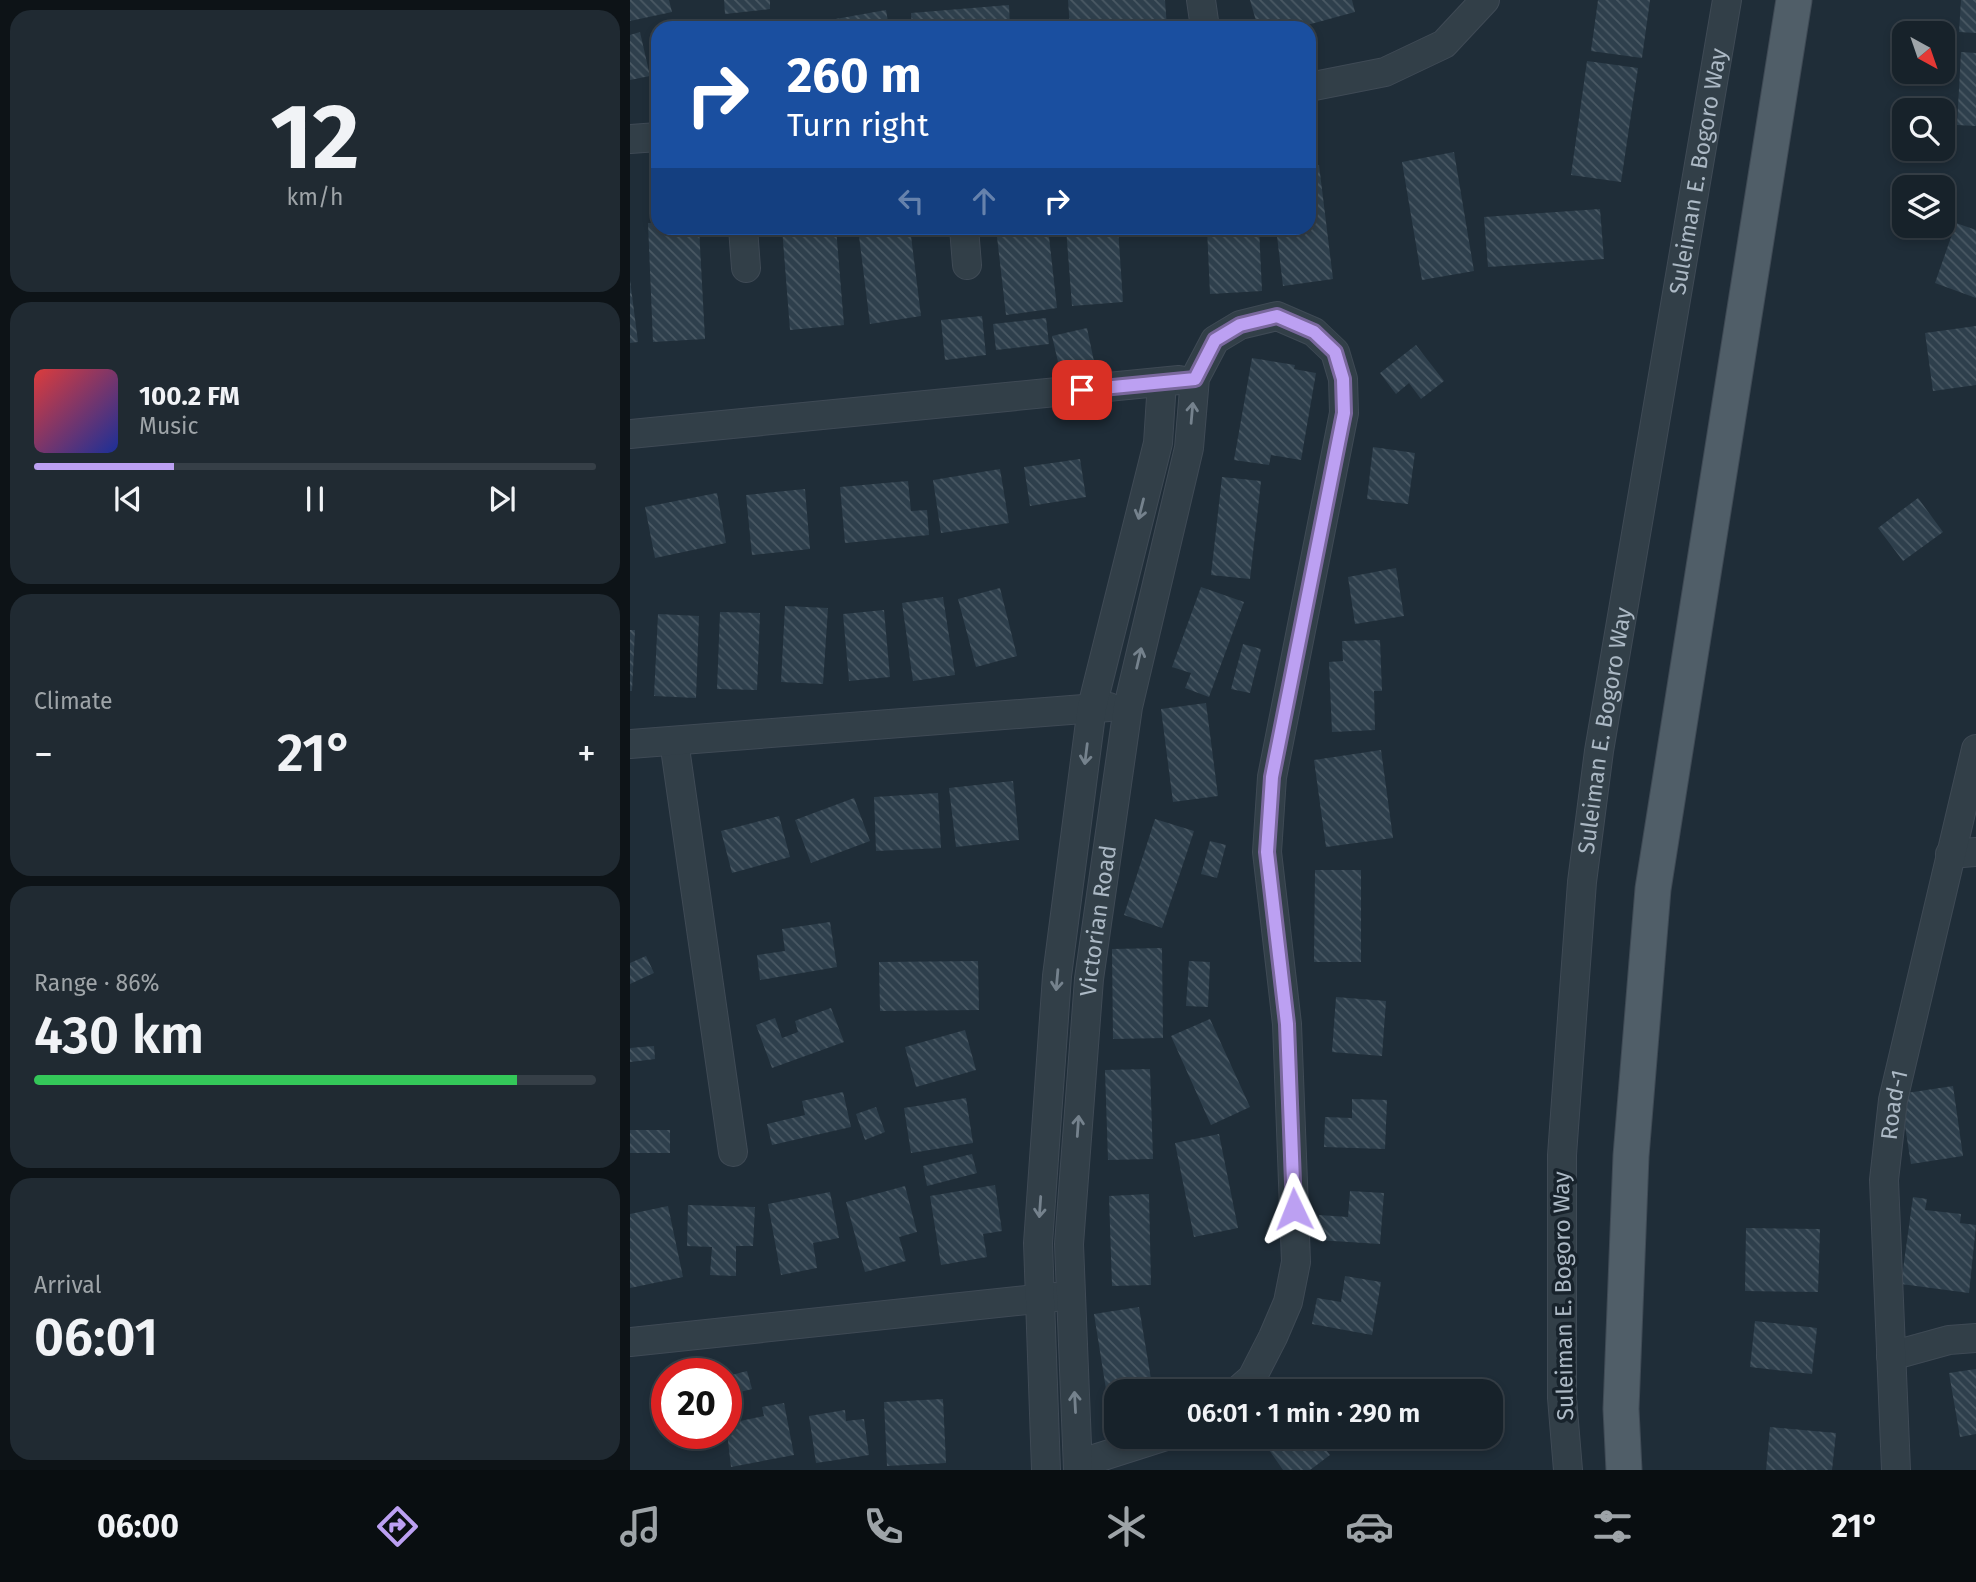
<!DOCTYPE html>
<meta charset="utf-8">
<style>
:root{--surface:#17222a;--page:#202a32;--text:#f1f3f6;--muted:#9ea4a8;--line:#363f47;--accent:#bca0f2}
body{margin:0;font-family:"Fira Sans",sans-serif;background:var(--page);color:var(--text);height:100vh;display:flex;flex-direction:column;font-size:26px;white-space:nowrap}
*{box-sizing:border-box;margin:0}
p{font-size:23px;color:var(--muted)}
.icon{flex:none;width:38px;height:38px;fill:none;stroke:currentColor;stroke-width:2;stroke-linecap:round;stroke-linejoin:round}
.map{position:relative;flex:1;overflow:hidden}
.panel{display:flex;flex-direction:column;gap:10px;padding:10px;background:#0d1317;width:630px}
.panel>*{flex:none}
.hud{position:absolute;left:21px;top:21px;width:665px;height:214px;border-radius:21px;box-shadow:0 4px 10px #0003,0 0 0 2px var(--line);background:#1a4fa0;color:#fff;overflow:hidden}
.needle{width:46px;rotate:140deg}
.buttons{position:absolute;left:1262px;top:21px;display:grid;gap:14px}
.buttons a{display:grid;place-items:center;width:63px;height:63px;border-radius:14px;background:var(--surface);box-shadow:0 4px 10px #0003,0 0 0 2px var(--line);font-size:35px}
.speed{position:absolute;left:21px;top:1358px;display:flex;gap:14px;font-size:35px;font-weight:700;text-align:center}
.speed>*{display:grid;place-content:center;width:91px;height:91px;border-radius:50%;background:var(--surface);box-shadow:0 4px 10px #0003,0 0 0 2px var(--line);line-height:1}
.speed .limit{border:10px solid #d22;background:#fff;color:#111}
.pin{position:absolute;display:grid;place-items:center;width:60px;height:60px;color:#fff;margin:-30px;border-radius:14px;box-shadow:0 4px 10px #0006}
.me{position:absolute;width:77px;margin:-38px;rotate:358deg;stroke-linejoin:round;filter:drop-shadow(0 0 5px #0008)}
.turn{display:flex;align-items:center;gap:24px;height:147px;padding:0 21px;font-size:32px}
.turn .icon{width:91px;height:91px;stroke-width:2.5}
.turn b{display:block;font-size:49px;line-height:60px}
.lanes{display:flex;align-items:center;height:66px;padding:0 21px;background:#0003;justify-content:center;gap:35px;direction:ltr}
.lanes .off{opacity:.35}
.big{font-size:52px;font-weight:600;line-height:1.1}
.panel .widget{flex:1;display:flex;flex-direction:column;justify-content:center;gap:10px;min-width:0;padding:0 24px;border-radius:21px;background:var(--page)}
.panel .dial{align-items:center;gap:0}
.dial b{font-size:91px;line-height:1}
.song{display:flex;align-items:center;gap:21px}
.cover{width:84px;height:84px;border-radius:10px;background:linear-gradient(135deg,hsl(0 70% 55%),hsl(230 70% 35%))}
.played{height:7px;border-radius:4px;background:linear-gradient(90deg,var(--accent) 25%,var(--line) 25%)}
.keys{display:flex;justify-content:space-around;direction:ltr}
.heat{display:flex;justify-content:space-between;align-items:center;font-size:38px;direction:ltr}
.charge{height:10px;border-radius:5px;background:linear-gradient(90deg,#34c759 86%,var(--line) 0)}
.trip{position:absolute;left:474px;top:1379px;width:399px;height:70px;border-radius:21px;background:var(--surface);box-shadow:0 4px 10px #0003,0 0 0 2px var(--line);font-weight:600;line-height:70px;text-align:center}
.dock{display:flex;height:112px;justify-content:space-around;align-items:center;background:#090e11;color:var(--muted)}
.dock .icon{width:49px;height:49px}
.dock .active{color:var(--accent)}
.dock b{font-size:32px;color:var(--text)}
main{display:flex;flex:1;min-height:0}
.map>svg:first-child{display:block}
.building{fill:url(#building-back-hatch)}
.lines{fill:none;stroke-linecap:round;stroke-linejoin:round}
.minor-casing{stroke:#3f4a55;stroke-width:30}
.major-casing{stroke:#3f4a55;stroke-width:37}
.minor{stroke:#323f48;stroke-width:28}
.major{stroke:#505e68;stroke-width:35}
.oneway{stroke:#75828d}
.route-casing{stroke:#7a689d;stroke-width:18}
.route{stroke:#bca0f2;stroke-width:12}
.labels{text-anchor:middle;stroke-width:7;stroke-linejoin:round;paint-order:stroke}
.street-label{font-size:23px;fill:#acb9c5;stroke:#18232c}
</style>
<main>
<section class="panel">
<div class="widget dial"><b>12</b><p>km/h</p></div>
<div class="widget">
<div class="song"><i class="cover"></i><div><b>100.2 FM</b><p>Music</p></div></div>
<div class="played"></div>
<div class="keys"><svg class="icon" aria-label="previous" viewBox="0 0 24 24"><path d="M18 5L8 12l10 7zM5 5v14"/></svg><svg class="icon" aria-label="pause" viewBox="0 0 24 24"><path d="M8 5v14M16 5v14"/></svg><svg class="icon" aria-label="next" viewBox="0 0 24 24"><path d="M6 5l10 7-10 7zM19 5v14"/></svg></div>
</div>
<div class="widget"><p>Climate</p>
<div class="heat"><a>−</a><b class="big">21°</b><a>+</a></div>
</div>
<div class="widget"><p>Range · 86%</p><b class="big">430 km</b><div class="charge"></div></div>
<div class="widget"><p>Arrival</p><b class="big">06:01</b></div>
</section>
<div class="map">
<svg width="1346" height="1470" viewBox="0 0 1346 1470">
<defs>
<pattern id="building-back-hatch" width="6" height="6" patternUnits="userSpaceOnUse" patternTransform="scale(1.75)"><rect width="6" height="6" fill="#2e3f4c"/><path d="M-1 5l2 2M0 0l6 6M5-1l2 2" fill="none" stroke="#4a5964"/></pattern>
</defs>
<rect width="100%" height="100%" fill="#1f2d38"/>
<path class="building" d="M0 0H39L42 12 0 21Z
M94 0H140V9L95 14Z
M438 0H535L537 28H440Z
M620 0H722L725 12 666 28H628Z
M968 0H1020L1012 58 961 51Z
M1331 0H1346V33L1329 32Z
M379 5 380 28H282L281 13Z
M256 10 259 28H162L161 27Z
M10 32 20 76 0 80V35Z
M1331 52 1346 53V126L1327 125Z
M957 61 1008 68 991 182 941 175Z
M824 152 844 271 792 280 772 162Z
M689 165 703 279 653 286 646 228H679V166Z
M970 209 974 259 858 267 854 217Z
M18 223H28V228H69L75 339 23 342Z
M1326 223 1346 230V298L1305 283Z
M152 228H206L214 325 160 330Z
M228 228H280L291 316 240 324Z
M366 228H418L427 308 376 315Z
M436 228H488L493 302 442 306Z
M577 228H629L632 291 580 294Z
M0 280 8 342 0 343Z
M352 316 356 355 315 360 311 320Z
M416 318 419 344 366 350 363 324Z
M1346 326V385L1303 391 1295 333Z
M457 328 466 371 432 379 422 336Z
M786 345 814 381 791 399 779 383 766 394 750 373Z
M622 358 665 365 664 369 686 373 671 460 641 455 639 465 604 460Z
M743 447 785 453 778 504 737 499Z
M450 459 456 497 400 506 394 467Z
M370 469 379 523 311 533 303 480Z
M592 477 631 481 620 579 581 575Z
M278 481 281 511 297 510 299 535 215 543 210 487Z
M175 489 180 549 122 555 116 495Z
M87 493 96 543 25 558 15 507Z
M1288 498 1313 532 1273 561 1248 528Z
M766 568 774 616 725 624 718 577Z
M571 587 614 602 579 697 555 688 561 673 542 667Z
M370 588 387 656 346 667 328 599Z
M313 597 325 675 283 681 272 603Z
M155 606 198 608 193 684 151 682Z
M254 610 260 677 219 681 213 614Z
M90 612 130 613 127 690 87 689Z
M28 614 69 616 66 698 24 696Z
M0 630H5L2 691H0Z
M750 640 752 691H744L745 730 702 732 699 662 713 661 712 641Z
M613 644 631 649 620 693 601 689Z
M576 703 588 796 543 802 531 709Z
M751 750 763 838 696 847 684 760Z
M383 781 389 840 326 847 319 788Z
M308 793 311 848 246 851 244 797Z
M224 798 240 841 181 863 165 820Z
M149 816 160 857 102 873 91 831Z
M525 819 564 831 532 928 494 915Z
M580 841 596 845 587 878 571 874Z
M685 870H731V962H684Z
M200 922 207 967 130 980 127 955 155 951 152 929Z
M532 948 533 1038 483 1039 482 949Z
M16 956 24 973 0 984V963Z
M348 961 349 1010 250 1011 249 962Z
M559 961 580 962 578 1007 556 1006Z
M706 997 756 1001 752 1056 702 1052Z
M201 1008 214 1042 142 1068 126 1025 145 1018 152 1038 168 1032 165 1021Z
M580 1019 620 1107 581 1125 541 1036Z
M335 1030 346 1070 286 1087 275 1047Z
M24 1046 25 1059 0 1062V1048Z
M520 1069 523 1159 478 1160 475 1070Z
M1323 1086 1333 1156 1281 1164 1270 1094Z
M213 1092 221 1127 142 1145 137 1124 175 1115 172 1101Z
M336 1098 343 1143 281 1153 274 1108Z
M722 1099 757 1100 755 1149 694 1147 695 1117 722 1118Z
M246 1107 255 1132 235 1140 226 1114Z
M0 1130H40V1153H0Z
M589 1134 608 1228 564 1237 545 1143Z
M342 1154 347 1173 297 1186 293 1166Z
M365 1185 372 1231 353 1234 357 1257 311 1265 300 1196Z
M275 1186 287 1232 269 1237 276 1261 235 1272 216 1202Z
M720 1191 754 1193 750 1244 688 1240 689 1215 718 1217Z
M200 1192 209 1238 183 1243 187 1268 151 1275 138 1204Z
M519 1194 521 1285 482 1286 479 1196Z
M1283 1197 1297 1199 1295 1210 1331 1214 1330 1223 1346 1225 1339 1293 1271 1284Z
M58 1205 125 1207 123 1246H106V1276L80 1275 82 1247 57 1246Z
M38 1206 53 1277 0 1288V1214Z
M1116 1228 1190 1229 1188 1292 1115 1291Z
M715 1276 751 1282 742 1335 682 1324 687 1298 711 1302Z
M509 1307 523 1391H486V1407L479 1408 464 1314Z
M1125 1321 1187 1328 1182 1374 1120 1367Z
M1346 1369V1434L1330 1437 1319 1373Z
M117 1371 122 1389 102 1394 98 1376Z
M313 1399 316 1463 257 1466 254 1402Z
M154 1403 164 1455 101 1467 96 1424 134 1416 132 1407Z
M215 1410 216 1421 234 1419 239 1455 186 1463 179 1416Z
M1140 1427 1206 1433 1202 1470H1136Z
M630 1437H686L700 1455 680 1470H653Z"/>
<g class="lines">
<defs>
<g id="minor">
<path d="M571 0 575 28"/>
<path d="M679 87 755 72 814 44 855 0"/>
<path d="M0 139 28 137"/>
<path d="M113 228 116 268"/>
<path d="M334 228 337 265"/>
<path d="M0 434 549 380"/>
<path d="M44 741 103 1152"/>
<path d="M0 744 479 707"/>
<path d="M1320 854 1346 852"/>
<path d="M0 1342 425 1297"/>
<path d="M1261 1356 1319 1340 1346 1338"/>
<path d="M448 1464 533 1437"/>
<path d="M416 1470 408 1243 427 976 462 707 528 443 532 382"/>
<path id="s1" d="M448 1470 439 1244 459 979 498 707 559 448 565 378 585 340 610 325 647 316 684 332 705 352 713 379 714 413 642 777 637 852 657 1024 666 1262 658 1302 643 1337 622 1378 607 1391"/>
<path id="s2" d="M938 1470 932 1398V1155L952 882 969 751 1097 0"/>
<path id="s3" d="M1266 1470 1254 1180 1263 1100 1346 749"/>
</g>
<path id="major" d="M994 1470 991 1409 1001 1156 1023 889 1164 0"/>
</defs>
<use href="#minor" class="minor-casing"/>
<use href="#major" class="major-casing"/>
<use href="#minor" class="minor"/>
<use href="#major" class="major"/>
</g>
<defs><path id="oneway-shaft" d="M-6 0H5M1.5-3L5.5 0L1.5 3" fill="none" stroke-width="1.6" stroke-linecap="round" stroke-linejoin="round" transform="scale(1.75)"/></defs>
<g class="oneway">
<use href="#oneway-shaft" transform="translate(562 413) rotate(-85)"/>
<use href="#oneway-shaft" transform="translate(511 509) rotate(104)"/>
<use href="#oneway-shaft" transform="translate(509 658) rotate(-77)"/>
<use href="#oneway-shaft" transform="translate(456 754) rotate(97)"/>
<use href="#oneway-shaft" transform="translate(427 980) rotate(95)"/>
<use href="#oneway-shaft" transform="translate(448 1126) rotate(-86)"/>
<use href="#oneway-shaft" transform="translate(410 1207) rotate(94)"/>
<use href="#oneway-shaft" transform="translate(445 1402) rotate(-93)"/>
</g>
<g class="lines">
<defs>
<path id="route" d="M452 390 565 379 585 340 610 325 647 316 684 332 705 352 713 379 714 413 642 777 637 852 657 1024 664 1209"/>
</defs>
<use href="#route" class="route-casing"/>
<use href="#route" class="route"/>
</g>
<g class="labels">
<g class="street-label">
<text dy="8" stroke="none"><textPath href="#s2" startOffset="1309">Suleiman E. Bogoro Way</textPath></text>
<text dy="8" stroke="none"><textPath href="#s2" startOffset="742">Suleiman E. Bogoro Way</textPath></text>
<text dy="8" stroke="none"><textPath href="#s1" startOffset="551">Victorian Road</textPath></text>
<text dy="8" stroke="none"><textPath href="#s3" startOffset="366">Road-1</textPath></text>
<text transform="translate(933 1296) rotate(-91)" y="8">Suleiman E. Bogoro Way</text>
</g>
</g>
</svg>
<div class="buttons">
<a><svg class="needle" viewBox="-14 -14 28 28"><path d="M0-13l5 13h-10z" fill="#e53935"/><path d="M0 13l5-13h-10z" fill="#9ea4a8"/></svg></a>
<a><svg class="icon" aria-label="search" viewBox="0 0 24 24"><circle cx="10" cy="10" r="6"/><path d="M15 15l6 6"/></svg></a>
<a><svg class="icon" aria-label="layers" viewBox="0 0 24 24"><path d="M12 4l9 5-9 5-9-5zM3 14l9 5 9-5"/></svg></a>
</div>
<div class="speed"><div class="limit">20</div></div>
<div class="pin" style="left:452px;top:390px;background:#d93025"><svg class="icon" aria-label="arrive" viewBox="0 0 24 24"><path d="M6 21V4h12l-3 4 3 4H6"/></svg></div>
<svg class="me" style="left:664px;top:1209px" viewBox="-20 -20 40 40"><path d="M0-17L14 15 0 8-14 15z" fill="#bca0f2" stroke="#fff" stroke-width="4"/></svg>
<div class="trip">06:01 · 1 min · 290 m</div>
<div class="hud">
<div class="turn"><svg class="icon" aria-label="right" viewBox="0 0 24 24"><path d="M7 20v-9h11M14 6l5 5-5 5"/></svg><div><b>260 m</b>Turn right</div></div>
<div class="lanes"><svg class="icon off" aria-label="left" viewBox="0 0 24 24"><path d="M17 20v-9H6M10 6l-5 5 5 5"/></svg><svg class="icon off" aria-label="ahead" viewBox="0 0 24 24"><path d="M12 20V5M6 11l6-6 6 6"/></svg><svg class="icon" aria-label="right" viewBox="0 0 24 24"><path d="M7 20v-9h11M14 6l5 5-5 5"/></svg></div>
</div>
</div>
</main>
<nav class="dock">
<b>06:00</b>
<svg class="icon active" aria-label="directions" viewBox="0 0 24 24"><path d="M12 3l9 9-9 9-9-9zM9 14v-3h6M13 9l2 2-2 2"/></svg>
<svg class="icon" aria-label="music" viewBox="0 0 24 24"><path d="M9 18V5l10-2v13"/><circle cx="6" cy="18" r="3"/><circle cx="16" cy="16" r="3"/></svg>
<svg class="icon" aria-label="phone" viewBox="0 0 24 24"><path d="M5 4h4l2 5-3 2q2 4 5 5l2-3 5 2v4C11 20 4 13 5 4z"/></svg>
<svg class="icon" aria-label="climate" viewBox="0 0 24 24"><path d="M12 3v18M4 7l16 10M4 17L20 7"/></svg>
<svg class="icon" aria-label="car" viewBox="0 0 24 24"><path d="M5 17H2v-5l4-1 3-4h7l3 4 3 1v5h-3M9 17h6M6 11h13"/><circle cx="7" cy="17" r="2"/><circle cx="17" cy="17" r="2"/></svg>
<svg class="icon" aria-label="filters" viewBox="0 0 24 24"><path d="M4 7h16M4 17h16"/><circle cx="9" cy="7" r="2"/><circle cx="15" cy="17" r="2"/></svg>
<b>21°</b>
</nav>
